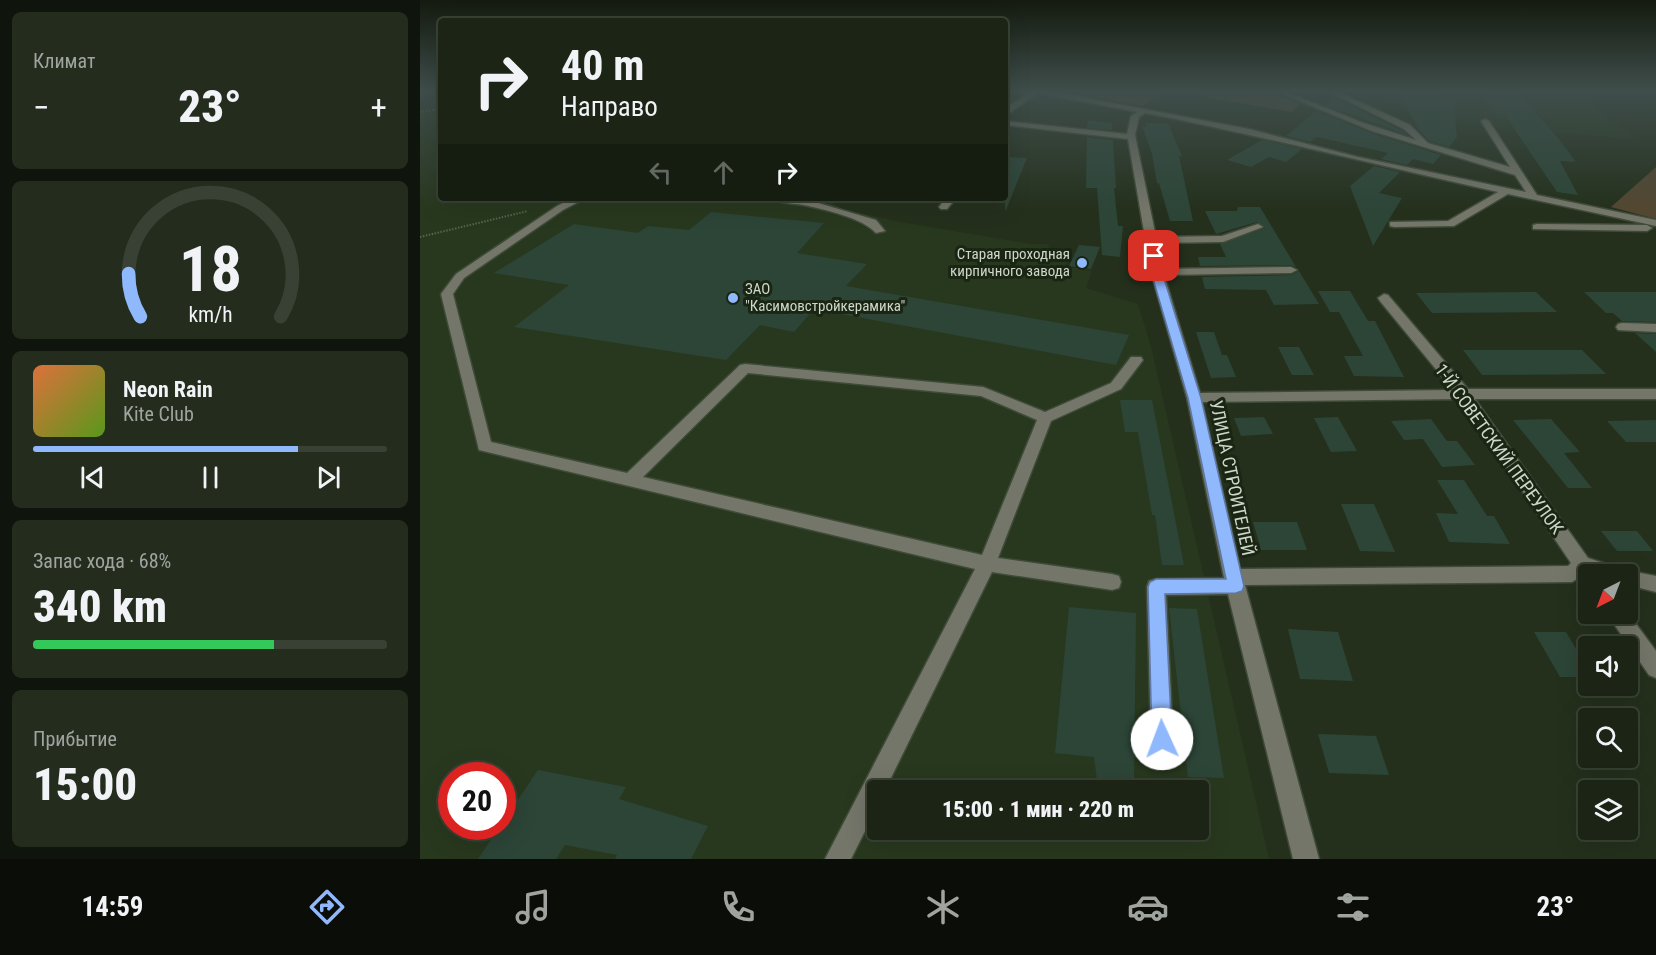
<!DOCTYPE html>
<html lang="ru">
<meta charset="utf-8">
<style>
:root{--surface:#1b2415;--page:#242c1e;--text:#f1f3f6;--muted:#a0a4a0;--line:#394134;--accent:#90b8fd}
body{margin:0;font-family:"Roboto Condensed",sans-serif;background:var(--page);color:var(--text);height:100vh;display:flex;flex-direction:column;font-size:22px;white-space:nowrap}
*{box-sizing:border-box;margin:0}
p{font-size:20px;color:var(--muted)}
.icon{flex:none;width:33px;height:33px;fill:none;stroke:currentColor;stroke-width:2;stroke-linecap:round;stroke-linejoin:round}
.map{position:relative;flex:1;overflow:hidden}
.details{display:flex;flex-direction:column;gap:12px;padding:12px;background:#0f140c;width:420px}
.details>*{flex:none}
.banner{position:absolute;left:18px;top:18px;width:570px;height:183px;border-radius:6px;box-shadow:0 6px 24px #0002,0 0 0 2px var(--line);background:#1b2415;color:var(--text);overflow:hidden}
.needle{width:39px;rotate:222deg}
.buttons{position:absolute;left:1158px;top:564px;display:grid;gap:12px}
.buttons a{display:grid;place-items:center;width:60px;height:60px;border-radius:6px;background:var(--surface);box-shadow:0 6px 24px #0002,0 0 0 2px var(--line);font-size:30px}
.speed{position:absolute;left:18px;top:762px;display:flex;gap:12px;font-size:30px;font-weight:700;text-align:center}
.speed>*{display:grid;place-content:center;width:78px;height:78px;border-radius:50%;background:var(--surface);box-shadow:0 6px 24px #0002,0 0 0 2px var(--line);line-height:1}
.speed .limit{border:9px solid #d22;background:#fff;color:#111}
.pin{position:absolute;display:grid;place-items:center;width:51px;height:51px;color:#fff;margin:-26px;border-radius:12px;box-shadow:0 3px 9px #0006}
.me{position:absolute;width:66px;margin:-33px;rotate:358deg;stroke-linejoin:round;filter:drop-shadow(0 0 4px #0008)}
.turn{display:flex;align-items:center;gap:21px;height:126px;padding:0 24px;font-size:27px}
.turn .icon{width:78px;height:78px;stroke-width:2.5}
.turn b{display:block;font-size:42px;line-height:51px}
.lanes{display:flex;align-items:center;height:57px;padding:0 24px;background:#0003;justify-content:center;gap:30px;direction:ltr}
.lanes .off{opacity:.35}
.big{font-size:45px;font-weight:800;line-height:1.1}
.details .tile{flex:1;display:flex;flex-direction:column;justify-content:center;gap:9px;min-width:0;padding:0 21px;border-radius:9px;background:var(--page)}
.details .dial{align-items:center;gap:0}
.dial svg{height:156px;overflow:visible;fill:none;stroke:var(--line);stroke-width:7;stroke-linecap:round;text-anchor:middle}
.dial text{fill:var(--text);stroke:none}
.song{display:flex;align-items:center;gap:18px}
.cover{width:72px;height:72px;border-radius:9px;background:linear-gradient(135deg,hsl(20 70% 55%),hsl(90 70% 35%))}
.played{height:6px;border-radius:3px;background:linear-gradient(90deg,var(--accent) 75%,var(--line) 75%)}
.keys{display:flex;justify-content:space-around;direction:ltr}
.heat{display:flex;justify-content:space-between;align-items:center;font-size:33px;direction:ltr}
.charge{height:9px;border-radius:4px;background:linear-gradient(90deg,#34c759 68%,var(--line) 0)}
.trip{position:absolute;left:447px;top:780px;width:342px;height:60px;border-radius:6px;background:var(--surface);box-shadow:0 6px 24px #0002,0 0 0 2px var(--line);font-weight:800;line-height:60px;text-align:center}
.tabs{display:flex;height:96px;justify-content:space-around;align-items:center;background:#0b0e08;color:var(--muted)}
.tabs .icon{width:42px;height:42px}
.tabs .on{color:var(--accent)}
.tabs b{font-size:27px;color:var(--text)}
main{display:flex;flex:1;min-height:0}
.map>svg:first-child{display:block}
.built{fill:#28381e;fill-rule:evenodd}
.green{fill:#534731}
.building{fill:#2c4537}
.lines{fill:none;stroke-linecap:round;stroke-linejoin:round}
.minor-casing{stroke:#3f4b38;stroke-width:3}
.path{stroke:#586351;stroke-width:2;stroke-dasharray:1.5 1.5;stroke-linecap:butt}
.minor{fill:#75766a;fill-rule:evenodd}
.route{fill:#90b8fd;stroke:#5e78a4;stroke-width:1.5}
.poi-dot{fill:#90b8fd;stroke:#1a2613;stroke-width:2}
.labels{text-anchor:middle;stroke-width:6;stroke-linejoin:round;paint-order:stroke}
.far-poi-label{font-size:15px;fill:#ced7ca;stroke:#1a2613;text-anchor:end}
.street-label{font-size:18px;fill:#ced7ca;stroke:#1a2613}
</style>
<main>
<section class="details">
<div class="tile"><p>Климат</p>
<div class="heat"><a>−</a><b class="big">23°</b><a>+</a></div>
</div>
<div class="tile dial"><svg viewBox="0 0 100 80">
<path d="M14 69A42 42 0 1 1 86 69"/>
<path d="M14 69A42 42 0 0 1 8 47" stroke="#90b8fd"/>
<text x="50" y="56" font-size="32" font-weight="700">18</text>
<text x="50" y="72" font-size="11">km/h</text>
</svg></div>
<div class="tile">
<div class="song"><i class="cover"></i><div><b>Neon Rain</b><p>Kite Club</p></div></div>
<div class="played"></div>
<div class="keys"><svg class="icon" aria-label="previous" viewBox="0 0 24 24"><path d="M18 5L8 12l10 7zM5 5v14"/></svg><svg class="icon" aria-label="pause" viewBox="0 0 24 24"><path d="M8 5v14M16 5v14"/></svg><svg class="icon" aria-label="next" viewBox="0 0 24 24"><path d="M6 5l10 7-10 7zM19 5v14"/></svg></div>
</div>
<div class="tile"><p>Запас хода · 68%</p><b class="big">340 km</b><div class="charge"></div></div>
<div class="tile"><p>Прибытие</p><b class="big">15:00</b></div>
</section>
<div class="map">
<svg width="1236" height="859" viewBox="0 0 1236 859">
<rect width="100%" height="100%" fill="#24301c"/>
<path class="built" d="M950 91H1155L1216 139 1051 126 1006 116 975 104Z
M21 110V198H406L420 208 475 221 610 244H628L631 254 649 257 645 266 672 271 666 288 718 304 731 347 849 859H0V113ZM32 776H82V826H32ZM458 790H778V830H458Z"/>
<path class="green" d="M638 91H743L723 106Z
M749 91H849L880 104 872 112Z
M1236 167V219L1191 207Z"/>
<path class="building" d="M978 91H1016L1022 101H1033L1037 137 1029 147 1009 141 998 129Z
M1060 91H1095L1135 134 1156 162 1140 161 1158 195 1137 192 1085 115 1078 114Z
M913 97 983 131 987 135 904 105Z
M896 111 951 133 1021 155 1013 164 993 159 987 165 961 159 968 153 897 137 890 142 866 136Z
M668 120 692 123V130L667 128Z
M725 123H748L762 156H759L773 221H750L739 183H737L732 154 722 126 726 127Z
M667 137 693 140 696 188H694L698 226H703L700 257 682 255 677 188H666Z
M842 140 882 149 866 162 849 157 831 167 807 160Z
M585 157 607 158 586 210H585Z
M954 166 980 172 959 193 982 198 953 246 930 186Z
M818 207H840L876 267 871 265 780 266 778 257H806L800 244 845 228 837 222 796 234 785 211H817Z
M291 212 404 223 377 253 447 264 426 286 709 335 696 365 394 309 374 332 340 325 306 360 94 327 149 285 74 273 154 224 218 233 228 226 269 230Z
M659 245 680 247 671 269 649 266Z
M879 271 899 304 854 305 846 290 785 289 782 277 871 275Z
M898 291H930L948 321H955L984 377 934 376 924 356H943L919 312H910Z
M1116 292 1137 312 1012 313 996 293Z
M1164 292H1236V322L1202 321 1193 313H1186Z
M776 332H794L802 355H807L816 377 791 378Z
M1215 333 1236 334V352Z
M858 347H879L894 375H872Z
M1043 350H1162L1186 374 1062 375Z
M700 400H732L764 565H742L735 515H732L718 432H705Z
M844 417 853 434 821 436 814 418Z
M918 417 937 451 911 452 894 418Z
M1011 419 1027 441H1037L1055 465 1022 467 1003 439 984 440 971 421Z
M1131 419 1160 452 1144 453 1172 488H1148L1093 420Z
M1236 420V442H1206L1187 421Z
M1017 480H1044L1067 516H1074L1090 544 1029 542 1016 513 1038 514Z
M921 504H954L975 552 940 551Z
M833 522H877L887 550H841Z
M1181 531H1217L1233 551H1197Z
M649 607 716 613 714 785 677 780 674 757 635 753Z
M749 608 777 609 804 778 768 777Z
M868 629 918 632 933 681 880 679Z
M1114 632H1146L1168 669V677H1140Z
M898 734 956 736 969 775 909 773Z
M118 770 206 787 199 799 288 826 271 859H195L197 855 145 845 136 859H58L80 826H82V823Z"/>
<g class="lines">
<defs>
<path id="minor" d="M611 91H630L829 129 938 157 1106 192 1095 175 952 131 855 91H864L941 122 996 140 984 129 907 91H916L990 125 1008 143 1090 167 1061 121 1065 119 1069 121 1117 195 1236 220V226L1088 194 1034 226 974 227 970 226V222L1028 221 1078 192C960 166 843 136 725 113L719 117 715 135 736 237 802 236 838 224 843 227 803 242 737 243 742 269 871 267 877 270 871 273 744 275 780 393 1033 390 960 301 958 298 964 294 968 295 1048 389H1236V399H1055L1168 558 1205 570 1236 576V592L1208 585V574H1168V579L1160 577 1152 582 825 585 899 859H873L808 594 746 595 753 739 750 747 742 750 734 747 731 739 727 587 729 581 736 579 804 578 767 398 731 272 708 139 585 125V121L707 134 711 116 717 112 618 93 585 116V109ZM1040 399 1151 563 1148 566 820 569 782 402Z
M153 198H166L143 210 44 278 33 294 71 442 207 473 320 365 325 364 563 387 625 412 691 383 711 357H721L723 360 701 389 631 421 578 558 692 574 699 576 701 582 699 588 692 590 572 572 465 790H458V805L431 859H405L555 569 59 450 21 294 36 274 137 206ZM328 373 561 396 617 420 562 555 223 477Z
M351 198 388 200 456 220 465 231 456 233C443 218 403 209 383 205 373 203 359 204 351 198Z
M526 198H536L527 209H521L519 207Z
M1117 224 1227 225 1232 228 1227 231 1113 229V225Z
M1202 323 1236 324V332L1198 330 1196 327 1198 324Z
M1208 613 1236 651V678L1229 675 1187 614Z"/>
</defs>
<use href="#minor" class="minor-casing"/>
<path class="path" d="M0 112 21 109
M0 237 108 211"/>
<use href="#minor" class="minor"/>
</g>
<linearGradient id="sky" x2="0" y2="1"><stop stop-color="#141a0f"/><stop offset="0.43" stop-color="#3f4e4b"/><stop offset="1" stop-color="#3f4e4b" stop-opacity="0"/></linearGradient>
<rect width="1236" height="211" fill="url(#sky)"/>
<path class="route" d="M734 253 739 256 742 272 781 398 824 586 822 591 816 593 745 594 752 739 749 746 742 749 735 746 732 739 728 587 730 582 736 579H806L768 398 731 272 729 256Z"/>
<g class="poi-dot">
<circle cx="662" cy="263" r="6"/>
<circle cx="313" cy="298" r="6"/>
</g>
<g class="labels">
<g class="far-poi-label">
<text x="650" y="259">Старая проходная<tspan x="650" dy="17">кирпичного завода</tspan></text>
<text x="325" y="294" text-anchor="start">ЗАО<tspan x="325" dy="17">"Касимовстройкерамика"</tspan></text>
</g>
<g class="street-label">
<text transform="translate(1079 449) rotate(54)" y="6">1-Й СОВЕТСКИЙ ПЕРЕУЛОК</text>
<text transform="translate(812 478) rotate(78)" y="6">УЛИЦА СТРОИТЕЛЕЙ</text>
</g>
</g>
</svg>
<div class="buttons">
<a><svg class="needle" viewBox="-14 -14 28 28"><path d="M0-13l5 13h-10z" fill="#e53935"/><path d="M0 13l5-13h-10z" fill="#a0a4a0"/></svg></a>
<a><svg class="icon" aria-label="sound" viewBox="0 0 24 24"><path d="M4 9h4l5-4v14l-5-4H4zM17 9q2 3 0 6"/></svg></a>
<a><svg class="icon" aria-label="search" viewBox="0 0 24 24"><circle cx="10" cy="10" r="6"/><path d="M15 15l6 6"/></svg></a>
<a><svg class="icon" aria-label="layers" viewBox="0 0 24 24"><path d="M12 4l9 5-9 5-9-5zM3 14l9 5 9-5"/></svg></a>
</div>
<div class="speed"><div class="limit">20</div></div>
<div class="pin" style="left:734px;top:256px;background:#d93025"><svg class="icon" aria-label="arrive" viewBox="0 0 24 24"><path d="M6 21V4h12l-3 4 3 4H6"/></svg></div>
<svg class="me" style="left:742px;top:739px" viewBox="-20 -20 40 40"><circle r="19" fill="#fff"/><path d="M0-13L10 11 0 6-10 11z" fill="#90b8fd"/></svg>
<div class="trip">15:00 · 1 мин · 220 m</div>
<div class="banner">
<div class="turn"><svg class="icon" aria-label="right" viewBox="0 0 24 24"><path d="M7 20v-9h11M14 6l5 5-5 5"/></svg><div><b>40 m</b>Направо</div></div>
<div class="lanes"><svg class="icon off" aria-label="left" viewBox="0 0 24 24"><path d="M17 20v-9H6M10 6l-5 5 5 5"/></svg><svg class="icon off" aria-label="ahead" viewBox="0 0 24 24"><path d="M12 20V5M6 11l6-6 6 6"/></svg><svg class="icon" aria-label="right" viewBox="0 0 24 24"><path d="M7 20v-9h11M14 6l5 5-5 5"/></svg></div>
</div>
</div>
</main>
<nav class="tabs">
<b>14:59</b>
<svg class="icon on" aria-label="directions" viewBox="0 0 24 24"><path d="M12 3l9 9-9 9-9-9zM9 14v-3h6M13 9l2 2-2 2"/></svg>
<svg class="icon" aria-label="music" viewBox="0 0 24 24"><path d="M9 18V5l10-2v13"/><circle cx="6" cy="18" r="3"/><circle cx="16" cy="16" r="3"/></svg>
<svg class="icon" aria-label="phone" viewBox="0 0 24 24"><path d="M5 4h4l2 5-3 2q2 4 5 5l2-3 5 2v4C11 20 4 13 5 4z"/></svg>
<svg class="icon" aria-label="climate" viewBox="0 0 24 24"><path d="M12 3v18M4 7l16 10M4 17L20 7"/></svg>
<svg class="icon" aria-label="car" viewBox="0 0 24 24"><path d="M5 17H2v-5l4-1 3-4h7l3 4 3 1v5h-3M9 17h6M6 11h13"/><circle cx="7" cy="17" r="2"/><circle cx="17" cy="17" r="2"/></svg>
<svg class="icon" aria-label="filters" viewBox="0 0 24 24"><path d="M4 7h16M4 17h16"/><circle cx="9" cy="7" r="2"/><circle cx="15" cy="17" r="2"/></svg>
<b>23°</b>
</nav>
